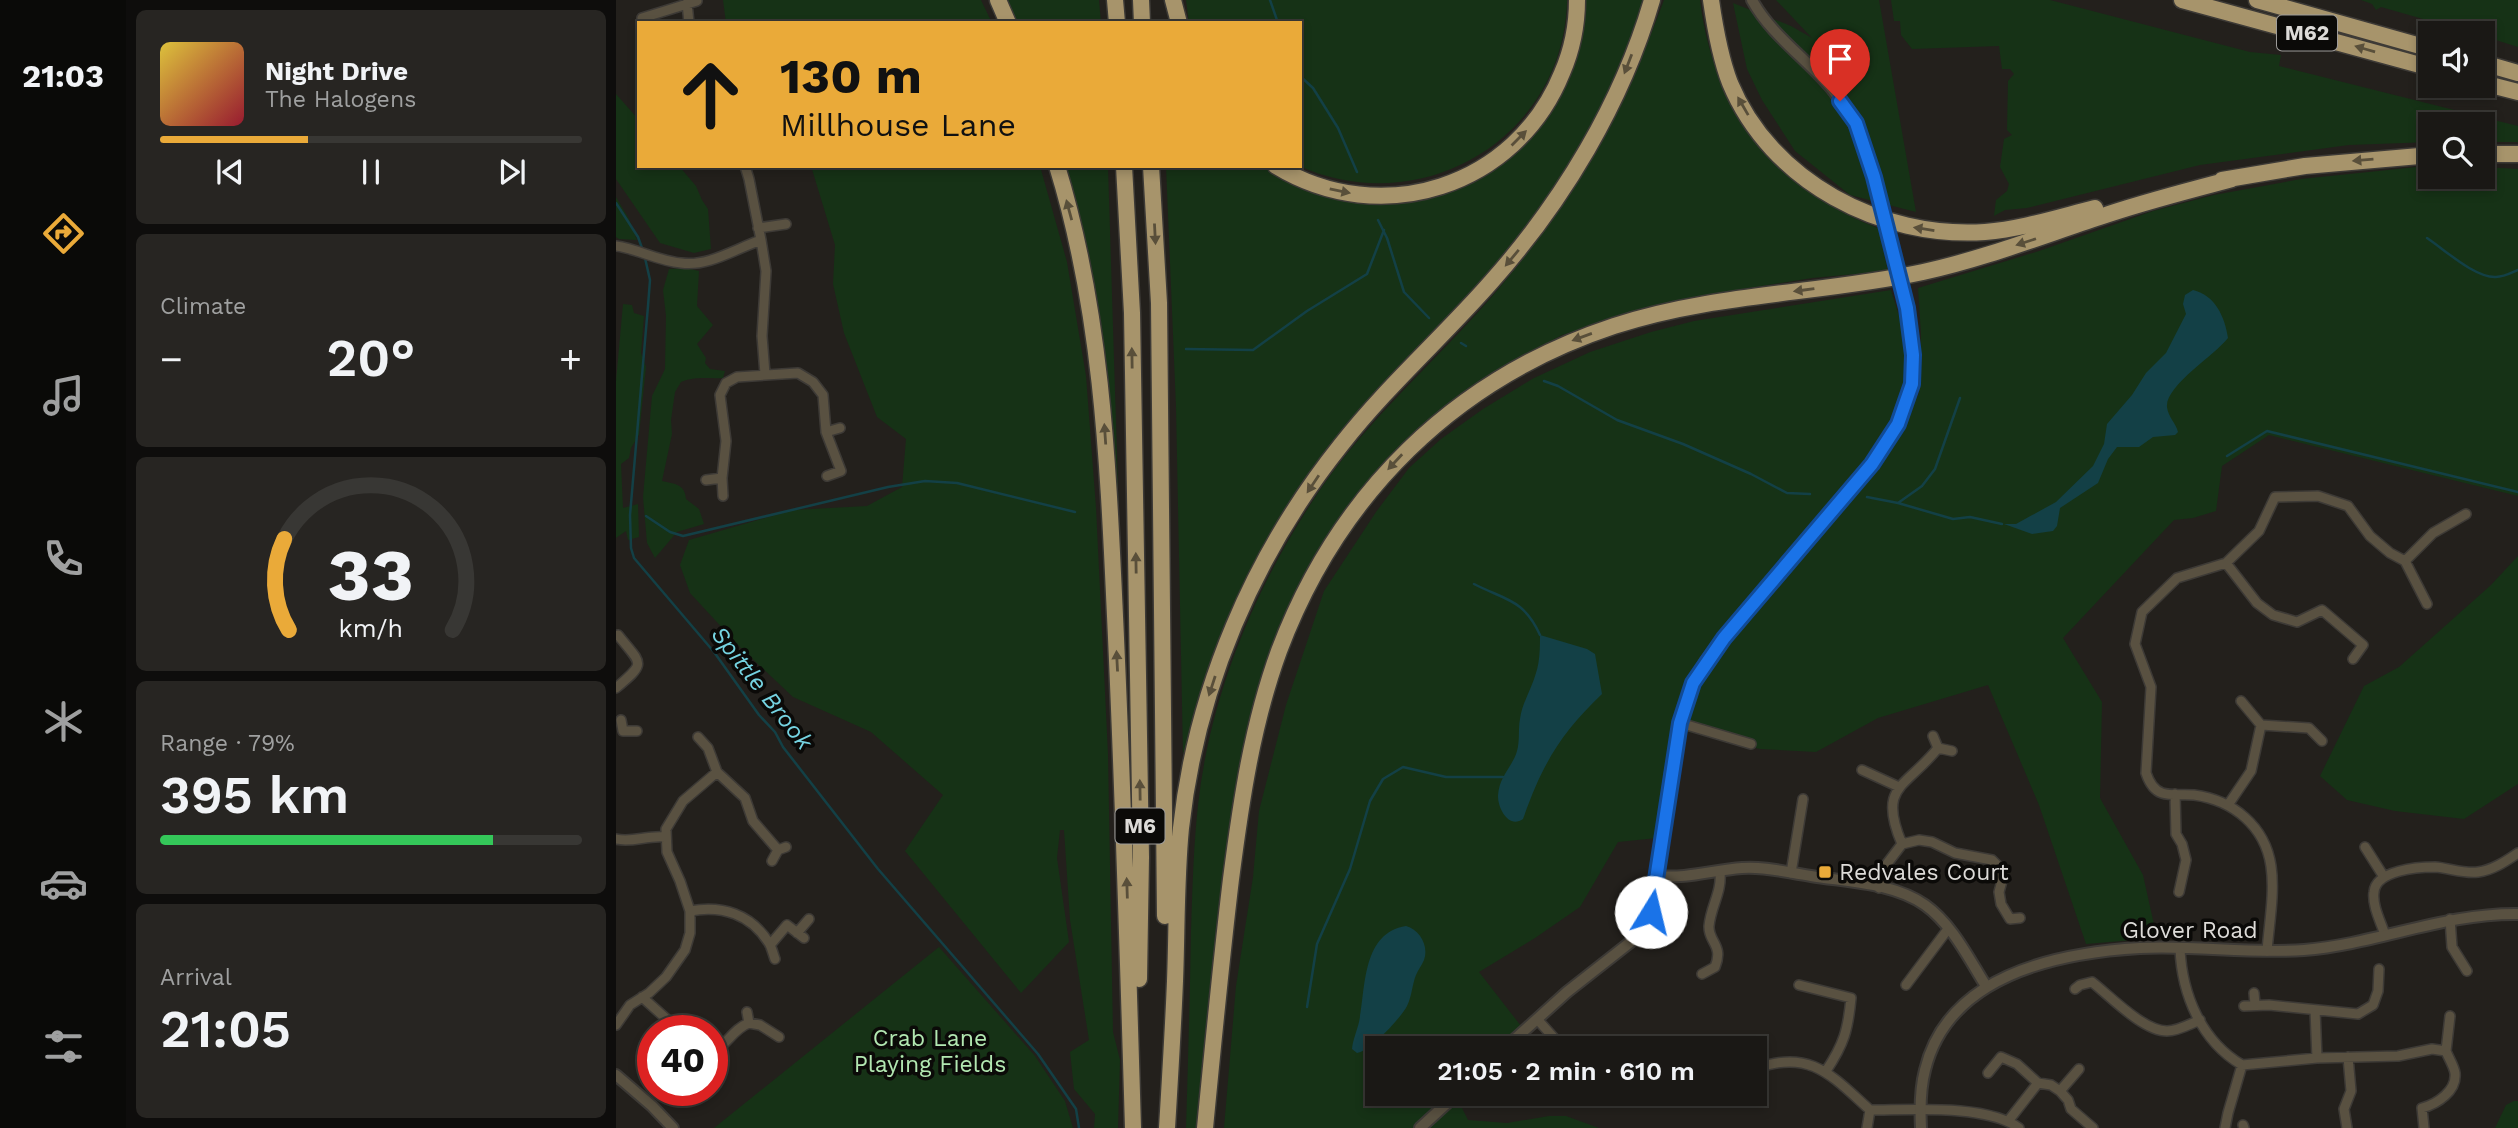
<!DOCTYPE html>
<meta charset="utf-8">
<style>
:root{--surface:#1a1815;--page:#272522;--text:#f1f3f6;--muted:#9fa0a0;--line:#383734;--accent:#eaaa39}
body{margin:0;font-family:"Work Sans",sans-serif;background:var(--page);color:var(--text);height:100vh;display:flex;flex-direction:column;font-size:26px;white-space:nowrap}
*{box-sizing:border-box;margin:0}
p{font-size:23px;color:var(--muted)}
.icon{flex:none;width:38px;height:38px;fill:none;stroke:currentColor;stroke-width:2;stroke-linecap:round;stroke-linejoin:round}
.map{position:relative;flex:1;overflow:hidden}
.sheet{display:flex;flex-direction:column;gap:10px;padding:10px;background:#0e0d0c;width:490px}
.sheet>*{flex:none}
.hud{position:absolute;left:21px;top:21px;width:665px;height:147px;border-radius:0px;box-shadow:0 4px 10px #0003,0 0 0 2px var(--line);background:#eaaa39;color:#111;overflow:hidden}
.controls{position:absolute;left:1802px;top:21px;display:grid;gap:14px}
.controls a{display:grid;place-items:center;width:77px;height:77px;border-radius:0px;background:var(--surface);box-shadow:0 4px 10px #0003,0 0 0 2px var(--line);font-size:35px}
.speed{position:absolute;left:21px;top:1015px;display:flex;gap:14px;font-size:35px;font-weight:700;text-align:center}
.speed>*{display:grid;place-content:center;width:91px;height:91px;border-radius:50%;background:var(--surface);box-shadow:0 4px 10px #0003,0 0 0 2px var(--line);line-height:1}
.speed .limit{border:10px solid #d22;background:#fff;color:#111}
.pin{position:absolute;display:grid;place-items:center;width:60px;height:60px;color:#fff;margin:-72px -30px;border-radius:50% 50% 50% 0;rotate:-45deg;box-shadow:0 0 7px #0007}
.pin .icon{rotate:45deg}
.me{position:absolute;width:77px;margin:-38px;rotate:9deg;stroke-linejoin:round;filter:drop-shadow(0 0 5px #0008)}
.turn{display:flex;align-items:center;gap:24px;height:147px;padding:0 28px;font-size:32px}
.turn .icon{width:91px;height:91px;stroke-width:2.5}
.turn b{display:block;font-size:49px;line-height:60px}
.big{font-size:52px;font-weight:600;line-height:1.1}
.sheet .tile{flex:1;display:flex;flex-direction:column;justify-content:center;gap:10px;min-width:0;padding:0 24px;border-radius:10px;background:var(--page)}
.sheet .dial{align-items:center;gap:0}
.dial svg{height:182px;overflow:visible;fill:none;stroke:var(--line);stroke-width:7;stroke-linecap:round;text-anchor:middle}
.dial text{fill:var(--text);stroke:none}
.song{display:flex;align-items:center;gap:21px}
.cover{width:84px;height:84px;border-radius:10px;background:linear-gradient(135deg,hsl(50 70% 55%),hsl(350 70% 35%))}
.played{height:7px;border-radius:4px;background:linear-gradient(90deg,var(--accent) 35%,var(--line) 35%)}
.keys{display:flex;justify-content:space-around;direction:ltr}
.heat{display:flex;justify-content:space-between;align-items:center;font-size:38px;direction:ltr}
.charge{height:10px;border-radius:5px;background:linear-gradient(90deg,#34c759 79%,var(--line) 0)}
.trip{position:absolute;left:749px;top:1036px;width:402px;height:70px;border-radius:0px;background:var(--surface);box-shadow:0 4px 10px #0003,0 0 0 2px var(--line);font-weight:600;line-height:70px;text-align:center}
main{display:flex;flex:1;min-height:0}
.dock{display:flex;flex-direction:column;width:126px;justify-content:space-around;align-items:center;background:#0a0a08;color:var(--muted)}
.dock .icon{width:49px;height:49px}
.dock .current{color:var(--accent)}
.dock b{font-size:32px;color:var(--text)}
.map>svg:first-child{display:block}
.green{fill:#163216}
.water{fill:#134046}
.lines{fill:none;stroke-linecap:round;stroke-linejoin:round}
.stream{stroke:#134046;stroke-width:2.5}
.minor-casing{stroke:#3d3a36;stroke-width:12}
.tertiary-casing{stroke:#3d3a36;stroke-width:14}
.motorway-casing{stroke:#3d3a36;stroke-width:19}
.minor{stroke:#595141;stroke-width:9}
.tertiary{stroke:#595141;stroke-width:10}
.motorway{stroke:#a7946b;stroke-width:16}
.tertiary-bridge-casing{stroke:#3d3a36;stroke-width:14;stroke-linecap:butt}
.tertiary-bridge{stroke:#595141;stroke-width:10}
.oneway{fill:#594f3a}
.route-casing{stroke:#114b97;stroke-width:18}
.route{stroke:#1a73e8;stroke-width:12}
.poi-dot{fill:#eaaa39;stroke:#0b0a08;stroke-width:2.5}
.labels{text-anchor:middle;stroke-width:7;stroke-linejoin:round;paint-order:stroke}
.shield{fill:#0b0a08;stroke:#9e9c9a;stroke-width:2}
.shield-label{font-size:21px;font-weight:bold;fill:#dddbd8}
.poi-label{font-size:23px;fill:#dddbd8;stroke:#0b0a08;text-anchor:start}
.street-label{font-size:23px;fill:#dddbd8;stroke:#0b0a08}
.park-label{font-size:23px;fill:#b2e7b1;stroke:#0b0a08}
.water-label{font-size:24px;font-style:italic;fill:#75d3e1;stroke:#0b0a08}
</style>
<main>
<nav class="dock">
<b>21:03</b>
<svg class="icon current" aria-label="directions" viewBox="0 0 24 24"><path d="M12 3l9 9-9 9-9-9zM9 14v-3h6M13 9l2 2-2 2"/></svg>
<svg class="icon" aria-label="music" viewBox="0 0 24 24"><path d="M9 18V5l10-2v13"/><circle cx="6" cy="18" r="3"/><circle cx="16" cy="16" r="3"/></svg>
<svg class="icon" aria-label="phone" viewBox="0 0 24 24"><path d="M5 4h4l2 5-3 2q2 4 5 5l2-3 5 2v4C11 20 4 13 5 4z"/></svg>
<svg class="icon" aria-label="climate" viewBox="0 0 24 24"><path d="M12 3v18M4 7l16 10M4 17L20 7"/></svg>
<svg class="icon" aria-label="car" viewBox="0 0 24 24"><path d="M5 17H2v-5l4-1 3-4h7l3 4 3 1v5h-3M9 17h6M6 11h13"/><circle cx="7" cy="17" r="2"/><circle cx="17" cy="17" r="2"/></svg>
<svg class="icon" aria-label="filters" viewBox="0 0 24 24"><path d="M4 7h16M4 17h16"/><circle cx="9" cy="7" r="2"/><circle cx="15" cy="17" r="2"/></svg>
</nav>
<section class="sheet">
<div class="tile">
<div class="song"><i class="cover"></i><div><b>Night Drive</b><p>The Halogens</p></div></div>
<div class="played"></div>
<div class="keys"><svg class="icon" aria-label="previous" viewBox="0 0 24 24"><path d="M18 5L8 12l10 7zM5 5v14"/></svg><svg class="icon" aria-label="pause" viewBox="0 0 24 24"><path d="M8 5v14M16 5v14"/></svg><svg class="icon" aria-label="next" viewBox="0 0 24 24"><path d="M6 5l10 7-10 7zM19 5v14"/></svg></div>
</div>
<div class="tile"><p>Climate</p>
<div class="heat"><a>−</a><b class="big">20°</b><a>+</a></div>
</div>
<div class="tile dial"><svg viewBox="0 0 100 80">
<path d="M14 69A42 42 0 1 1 86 69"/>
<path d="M14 69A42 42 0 0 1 12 29" stroke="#eaaa39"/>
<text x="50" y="56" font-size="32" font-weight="700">33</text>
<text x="50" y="72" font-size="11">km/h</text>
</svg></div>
<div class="tile"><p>Range · 79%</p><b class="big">395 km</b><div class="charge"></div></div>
<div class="tile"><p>Arrival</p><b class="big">21:05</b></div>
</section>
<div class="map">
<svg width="1902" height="1128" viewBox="0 0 1902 1128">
<rect width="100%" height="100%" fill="#23201c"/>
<path class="green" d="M107 0H365L376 23H110Z
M390 0H483L485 23H400Z
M570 0H951V2C947 138 806 221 683 166L684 23H573Z
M968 0H1031L995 92 948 179 887 260 742 414 599 655 567 754 560 407 550 166H649L666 176 788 199 912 137C955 94 959 57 968 0Z
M1048 0H1084C1097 109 1159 189 1262 228L1272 271 1196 278 1121 290 1015 314 946 335 869 378 822 413 779 453 741 498 641 703 584 1128H570C572 1062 574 996 575 930 577 874 578 815 589 759 607 667 645 580 696 502 742 430 807 373 864 310 946 219 1006 115 1048 0Z
M1160 0H1263L1300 212 1234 195 1179 151 1146 100 1131 69 1117 3 1175 26 1196 38Z
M1275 0H1434L1634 52 1665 55 1663 66 1902 126V142H1867V124H1815V142L1733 145 1584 165 1411 208 1389 210 1378 216 1380 200 1391 191 1393 184 1384 167 1388 139 1396 135 1391 130 1392 81 1398 74 1394 69H1386L1383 46 1296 49 1285 35 1284 21H1278Z
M1745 0H1902V47L1867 36V33H1856L1765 7 1760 10 1756 4Z
M0 94 23 120V166H63L80 186 86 200 92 209 95 249 78 253 44 243 0 179Z
M195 166H424L451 262 470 376 480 508 492 754 497 1032 504 1060 502 1128H478L479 1114 458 1089 454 1052 473 1040 454 920 448 830H444L441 858 453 942 405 993 289 851 327 795 255 732 177 697 124 647 74 593 64 565 73 540 177 510 251 506 286 487 290 439 261 417 228 333 217 284 219 245Z
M449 166H492L503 520 497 475Z
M1801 167H1815V177H1867V167L1902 169V496L1653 435 1606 466 1600 511 1577 518 1558 520 1447 638 1486 702 1484 798 1527 875 1541 938 1470 944 1423 805 1372 685 1262 718 1200 752 1144 749 1087 734 1059 730 1041 838 1002 842 964 907 919 938 863 972 905 1026 882 1048H761V1094H839L852 1120 891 1123 933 1116H950L983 1128H608L620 986 637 877 643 811 670 705 708 591 760 512 793 468 825 439 867 409 918 378 974 352 1035 332 1078 321 1275 290 1289 335 1292 383 1274 429 1141 592 1152 599 1225 513 1278 446 1303 393 1305 334 1302 288 1423 251 1537 211 1598 195 1685 179Z
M0 197 13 219 21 240 3 239 0 237Z
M70 268 83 271 81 306 97 325 81 344 90 358 89 363 94 369 109 371 107 378C90 379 81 376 65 382L59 392 55 420 56 434 46 481C59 484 69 484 70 499L83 509 88 524 61 532 39 558 31 543 27 497 36 396 49 369 50 316 47 290 53 269Z
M7 304 16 305 18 313 28 316 25 353 30 367 23 435 15 448 13 458 5 464 7 508 22 504 23 537 12 540 10 531 0 538V381Z
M1902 556V784L1848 819 1779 811 1731 800 1704 776 1748 686 1783 667 1875 585Z
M323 947 419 1056 449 1101 457 1128H98Z
M1898 1101H1902V1128H1879L1890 1105Z"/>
<path class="water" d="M1577 290C1599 295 1609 317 1612 338 1599 355 1549 386 1551 407 1552 417 1560 423 1562 432L1559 435 1537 437 1523 447H1501L1492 459 1482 483 1444 508 1441 526 1437 531 1416 534 1388 524H1400L1440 502 1477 466 1488 444 1491 424 1516 395 1530 373 1550 353 1570 314 1567 304 1569 295Z
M924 635 971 649 979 654 986 694C944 734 926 765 907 819 893 829 882 809 882 796 883 776 897 766 901 751 904 741 902 730 904 719 906 703 916 688 920 673 924 661 924 647 924 635Z
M790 926C804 930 813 946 808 960 806 965 802 970 800 975 796 985 796 996 791 1006 785 1018 753 1052 741 1053L736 1049C737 1039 741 1031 743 1022 750 990 745 933 790 926Z"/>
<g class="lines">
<path class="stream" d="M654 0 662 23
M684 76 697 88 722 128 741 172
M0 203 22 237 26 248
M762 220 771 238 788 292 813 318
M1811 238C1829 250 1859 278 1880 277 1888 277 1895 273 1902 270
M29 258 34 280 32 306 14 515 15 548 18 558 98 652 143 715 159 732 167 747 262 869 422 1054 460 1109 463 1128
M845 343 850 346
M570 349 637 350 691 311 751 274 768 230
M928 381 942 386 1001 420 1067 444 1135 474 1171 493 1194 494
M1611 456 1651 431 1902 492
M1251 497 1282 503 1337 519 1354 517 1386 524
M1282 503 1306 486 1319 469 1344 398
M30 516 54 532 67 536 272 487 309 481 341 483 459 512
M858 584C889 600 908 599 924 635
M691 1007 701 944 734 869 754 801 767 779 787 767 830 777H887"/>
<defs>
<path id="minor" d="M71 3 73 23
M26 18 81 1
M142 228 170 224
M145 240 150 271 146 336 149 374
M0 246C22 249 42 261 65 263 92 267 119 249 145 240L133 179 129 166
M210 432 224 428
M90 480 106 478
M107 496 106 478 110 441 104 395 110 383 121 377 182 373 197 382 207 395 210 432 225 471 211 476
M1789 561 1817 533 1850 514
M1610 563 1641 603 1657 615 1681 622 1706 610 1747 645 1737 659
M0 688C31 662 26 665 2 635
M1625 701 1645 725
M5 720 7 731H21
M1064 723 1135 744
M1317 736 1322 748 1336 751
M82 737 92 748 101 772 129 798 137 821 162 850
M1246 770 1283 787
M1559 794 1560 834 1566 844 1570 860 1563 892
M1612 805 1635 771 1645 725 1693 728 1706 741
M0 839C16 843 31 835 49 837
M1286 844C1261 785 1290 788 1322 748
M1749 847 1768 877
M156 861 162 850 170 847
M1175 873 1187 799
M1263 888 1270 865 1286 844 1303 840 1316 842 1339 853 1376 860 1384 868 1387 877 1383 892 1385 904 1394 919 1404 918
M74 911C106 905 135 914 153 943 156 948 157 954 159 959
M1834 919 1836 947 1851 971
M181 933 193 919
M1769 935C1765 922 1756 906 1758 892 1760 870 1802 867 1819 867 1833 868 1848 874 1862 872 1877 870 1890 861 1902 853
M154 945 171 925 188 938
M1564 949C1566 994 1585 1041 1626 1065L1701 1058 1782 1056 1816 1049 1830 1051C1832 1057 1838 1066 1839 1073 1841 1091 1821 1104 1806 1108L1808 1128
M1651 951C1653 924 1659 893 1655 866 1649 826 1617 800 1578 795 1568 794 1555 796 1546 793 1537 790 1533 782 1530 773L1535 687 1519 644 1526 612 1561 578 1610 563 1643 531 1659 497 1702 496 1732 506 1754 536 1774 553 1789 561 1811 604
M1086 974 1099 967C1108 945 1092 942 1093 926 1095 905 1106 893 1104 871
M1183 985 1235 998C1232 1030 1228 1044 1210 1071
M1290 985 1332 929
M1459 989 1464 985 1476 982C1494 996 1527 1031 1551 1031 1562 1031 1574 1024 1584 1020
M1638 993 1639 1004
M26 997 64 1031
M1628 1006 1653 1005 1742 1014 1757 1005 1762 991 1763 969
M1699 1010 1701 1058
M131 1012 133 1023 144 1025 163 1037
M921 1019 947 1048
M0 1025 14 1005 33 993 50 977 69 950 74 933V911L64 881 51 852 50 829 67 801 101 772
M1117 1043V1048
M1830 1051 1834 1016
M96 1053C111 1045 117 1029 133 1023
M1139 1069C1194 1048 1216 1076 1254 1110 1294 1110 1371 1104 1403 1128
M1372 1073 1385 1057 1401 1064 1422 1083 1435 1085 1444 1091 1452 1100 1455 1109 1477 1128
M1444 1091 1463 1069
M1393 1120 1422 1083
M1627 1125 1628 1128
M1251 1128 1254 1110
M1609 1128 1612 1113 1626 1065
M1731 1128 1728 1109 1735 1091 1732 1057"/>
<path id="tertiary" d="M1136 0C1155 35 1191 59 1216 89 1238 116 1248 144 1258 177
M1041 876C1071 879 1097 870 1126 868 1149 866 1173 873 1195 876 1232 882 1278 883 1309 905 1336 924 1353 959 1370 986
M889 1048 951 992 1021 937 1035 911 1055 771 1069 703 1089 662 1107 638 1256 464 1282 424 1296 384 1297 355 1291 308
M0 1075 36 1106 57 1128
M804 1128 841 1094
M1305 1128C1304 1109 1304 1089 1309 1070 1332 975 1440 953 1524 948 1578 945 1633 954 1688 950 1761 944 1828 913 1902 914"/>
<path id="motorway" d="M382 0 392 23
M499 0 501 23
M525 0 526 23
M557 0 563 23
M1095 0C1099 28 1104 57 1114 83 1155 182 1265 239 1369 232 1406 229 1443 217 1479 208
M1566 0 1815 68
M1641 0 1815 49
M1867 63 1902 73
M1867 83 1902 92
M1867 154H1902
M441 166C486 312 492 464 499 616 507 786 512 957 517 1128
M508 166 516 313 525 857 523 979
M535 166 543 303 549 916
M660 166C765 230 900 187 946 73 956 50 961 25 961 0
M1606 180 1689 166 1815 155
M551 1128C554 1079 557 1030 559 981 561 930 560 879 565 828 580 689 638 554 725 445 771 386 827 337 876 281 947 201 1006 103 1036 0
M589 1128C597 1045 605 962 615 879 625 802 636 725 663 651 722 494 838 379 998 326 1098 293 1205 294 1307 272 1367 259 1426 236 1484 217 1527 202 1572 191 1616 179"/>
</defs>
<use href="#minor" class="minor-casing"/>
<use href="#tertiary" class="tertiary-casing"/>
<use href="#motorway" class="motorway-casing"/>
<use href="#minor" class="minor"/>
<use href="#tertiary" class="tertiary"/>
<use href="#motorway" class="motorway"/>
<defs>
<path id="tertiary-bridge" d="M1258 177 1291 308"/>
</defs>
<use href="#tertiary-bridge" class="tertiary-bridge-casing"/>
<use href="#tertiary-bridge" class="tertiary-bridge"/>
</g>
<defs><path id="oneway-solid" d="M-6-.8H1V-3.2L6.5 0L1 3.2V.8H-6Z" transform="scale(1.75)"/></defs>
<g class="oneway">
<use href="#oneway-solid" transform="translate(1749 49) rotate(-164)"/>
<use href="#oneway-solid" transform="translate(1012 64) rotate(111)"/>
<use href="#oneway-solid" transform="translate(1127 106) rotate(-120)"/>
<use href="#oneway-solid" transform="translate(903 138) rotate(-45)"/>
<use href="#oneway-solid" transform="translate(1747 160) rotate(175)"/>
<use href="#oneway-solid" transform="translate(724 191) rotate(12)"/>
<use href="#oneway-solid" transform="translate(453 210) rotate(-105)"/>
<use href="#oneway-solid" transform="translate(1308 229) rotate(-171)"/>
<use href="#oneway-solid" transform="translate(539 234) rotate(87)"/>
<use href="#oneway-solid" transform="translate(1410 242) rotate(162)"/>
<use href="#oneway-solid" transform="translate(896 258) rotate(130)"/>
<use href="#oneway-solid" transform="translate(1188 290) rotate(172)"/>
<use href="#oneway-solid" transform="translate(966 337) rotate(160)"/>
<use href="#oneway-solid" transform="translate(516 358) rotate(-91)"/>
<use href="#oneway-solid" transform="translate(489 434) rotate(-94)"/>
<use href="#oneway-solid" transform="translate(779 462) rotate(133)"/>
<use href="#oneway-solid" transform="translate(697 484) rotate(124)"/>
<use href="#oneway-solid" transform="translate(520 563) rotate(-91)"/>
<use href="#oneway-solid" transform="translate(501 661) rotate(-93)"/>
<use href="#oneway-solid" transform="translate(596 686) rotate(108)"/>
<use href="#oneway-solid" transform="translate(524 790) rotate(-91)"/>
<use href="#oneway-solid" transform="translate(511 888) rotate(-92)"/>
</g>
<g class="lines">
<defs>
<path id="route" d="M1035 912 1064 723 1077 683 1108 638 1256 464 1282 424 1296 384 1297 355 1291 308 1258 177 1240 123 1224 101"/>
</defs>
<use href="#route" class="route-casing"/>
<use href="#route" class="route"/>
</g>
<rect class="poi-dot" x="1202" y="865" width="14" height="14" rx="3.5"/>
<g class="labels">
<g class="shield">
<rect x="1661" y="15.5" width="60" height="35" rx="5"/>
<rect x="499.5" y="808.5" width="49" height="35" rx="5"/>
</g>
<g class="shield-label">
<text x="1691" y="40">M62</text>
<text x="524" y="833">M6</text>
</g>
<g class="poi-label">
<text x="1223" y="880">Redvales Court</text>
</g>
<g class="street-label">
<text x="1574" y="938">Glover Road</text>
</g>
<g class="park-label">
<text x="314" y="1046">Crab Lane<tspan x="314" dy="26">Playing Fields</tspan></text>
</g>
<g class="water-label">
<text transform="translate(146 688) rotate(52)" y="8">Spittle Brook</text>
</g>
</g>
</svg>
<div class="controls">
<a><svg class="icon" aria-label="sound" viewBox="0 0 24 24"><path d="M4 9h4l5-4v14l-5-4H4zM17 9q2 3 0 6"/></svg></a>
<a><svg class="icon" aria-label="search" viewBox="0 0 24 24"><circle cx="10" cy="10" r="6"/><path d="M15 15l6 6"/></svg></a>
</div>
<div class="speed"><div class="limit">40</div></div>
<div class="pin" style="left:1224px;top:101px;background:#d93025"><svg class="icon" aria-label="arrive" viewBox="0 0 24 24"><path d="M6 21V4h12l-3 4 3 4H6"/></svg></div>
<svg class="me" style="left:1035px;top:912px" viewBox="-20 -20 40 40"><circle r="19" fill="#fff"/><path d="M0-13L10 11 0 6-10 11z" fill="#1a73e8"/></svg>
<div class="trip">21:05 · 2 min · 610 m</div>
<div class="hud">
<div class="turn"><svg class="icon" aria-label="ahead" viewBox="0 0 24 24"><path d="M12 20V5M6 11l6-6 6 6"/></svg><div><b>130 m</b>Millhouse Lane</div></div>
</div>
</div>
</main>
